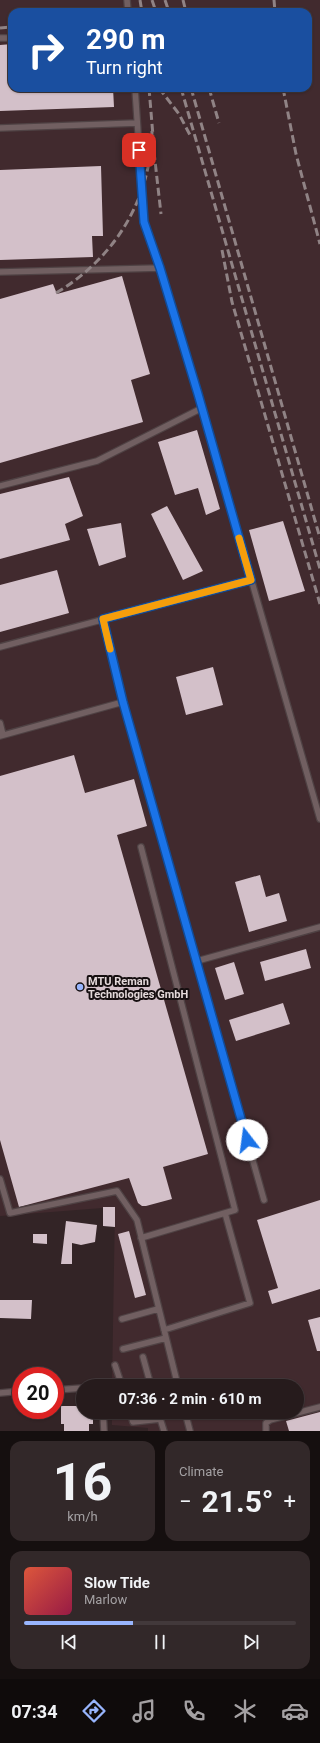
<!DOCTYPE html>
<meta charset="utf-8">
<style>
:root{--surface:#261b1c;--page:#322829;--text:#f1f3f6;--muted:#a4a1a3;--line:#42393b;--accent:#98b5fd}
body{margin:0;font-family:Roboto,sans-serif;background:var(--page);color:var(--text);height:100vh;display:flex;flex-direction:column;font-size:15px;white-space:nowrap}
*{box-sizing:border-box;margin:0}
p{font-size:13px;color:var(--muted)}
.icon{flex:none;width:22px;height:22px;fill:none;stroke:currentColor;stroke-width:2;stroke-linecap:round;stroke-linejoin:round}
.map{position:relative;height:1431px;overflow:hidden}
.panel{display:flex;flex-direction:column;gap:10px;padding:10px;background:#150f0f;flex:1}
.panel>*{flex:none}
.hud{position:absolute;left:8px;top:8px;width:304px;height:84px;border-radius:12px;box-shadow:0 1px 3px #0004,0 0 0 1px var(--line);background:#1a4fa0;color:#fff;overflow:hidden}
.speed{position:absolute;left:12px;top:1367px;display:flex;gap:8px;font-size:20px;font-weight:700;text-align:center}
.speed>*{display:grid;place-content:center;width:52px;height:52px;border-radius:50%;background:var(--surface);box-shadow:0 1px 3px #0004,0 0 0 1px var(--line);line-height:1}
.speed .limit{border:6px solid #d22;background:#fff;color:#111}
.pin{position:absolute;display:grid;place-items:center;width:34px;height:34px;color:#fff;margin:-17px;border-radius:8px;box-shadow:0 2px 6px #0006}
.me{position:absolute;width:44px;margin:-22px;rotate:345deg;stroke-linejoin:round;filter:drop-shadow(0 0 3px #0008)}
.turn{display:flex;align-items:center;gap:14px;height:84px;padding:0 12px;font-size:18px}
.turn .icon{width:52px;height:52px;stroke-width:2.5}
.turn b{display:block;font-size:28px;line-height:34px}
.big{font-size:30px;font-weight:700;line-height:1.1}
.panel .tile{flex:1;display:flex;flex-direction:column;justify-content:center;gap:6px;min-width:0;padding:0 14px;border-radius:12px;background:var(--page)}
.panel .dial{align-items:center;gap:0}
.dial b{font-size:52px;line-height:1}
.song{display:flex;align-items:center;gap:12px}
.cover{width:48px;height:48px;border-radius:6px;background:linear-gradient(135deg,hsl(10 70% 55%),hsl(340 70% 35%))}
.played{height:4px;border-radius:2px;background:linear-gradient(90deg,var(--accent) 40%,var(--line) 40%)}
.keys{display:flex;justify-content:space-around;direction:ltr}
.heat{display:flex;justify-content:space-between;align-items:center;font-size:22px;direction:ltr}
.panel .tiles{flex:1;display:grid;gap:10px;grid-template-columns:1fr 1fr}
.tile:last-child{grid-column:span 2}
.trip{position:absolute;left:76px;top:1379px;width:228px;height:40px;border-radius:20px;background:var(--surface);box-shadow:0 1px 3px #0004,0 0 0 1px var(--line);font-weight:700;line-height:40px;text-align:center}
.tabs{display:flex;height:64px;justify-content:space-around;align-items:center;background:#0f0b0b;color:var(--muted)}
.tabs .icon{width:28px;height:28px}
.tabs .on{color:var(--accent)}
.tabs b{font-size:18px;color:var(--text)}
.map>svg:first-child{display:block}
.built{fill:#412a2e;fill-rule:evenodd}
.building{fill:#d3c0c9}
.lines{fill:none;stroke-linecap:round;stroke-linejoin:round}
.lane-casing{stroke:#4f4244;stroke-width:8}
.lane{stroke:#715f61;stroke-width:5.5}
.rail{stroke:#908385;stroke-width:3;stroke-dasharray:8 4;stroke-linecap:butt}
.route-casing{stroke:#114b97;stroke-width:10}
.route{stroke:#1a73e8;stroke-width:7}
.slow{stroke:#f59e0b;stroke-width:7}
.poi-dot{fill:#98b5fd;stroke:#160f10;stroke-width:1.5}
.labels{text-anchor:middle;stroke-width:4;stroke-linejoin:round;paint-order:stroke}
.poi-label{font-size:11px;font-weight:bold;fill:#e4d9da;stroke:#160f10;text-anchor:start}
</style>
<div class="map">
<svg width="320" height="1431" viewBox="0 0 320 1431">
<rect width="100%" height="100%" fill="#332426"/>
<path class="built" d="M0 0H320V1431H148V1428L112 1425V1412H297V1386H112L115 1207 0 1216ZM12 12H308V88H12Z"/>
<path class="building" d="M12 44V88H113L114 107 0 111V45Z
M101 166 103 236H92L93 257 0 260V170Z
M122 276 150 374 131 380 143 422 0 463V299L53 284 57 294Z
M197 430 220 509 206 515 198 488 175 495 158 442Z
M69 477 83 516 65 524 70 540 0 559V494Z
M167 506 203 571 183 580 151 514Z
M283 521 305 591 269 601 249 530Z
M121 523 126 557 99 566 87 529Z
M57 570 69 613 0 632V585Z
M213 667 223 705 186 715 176 677Z
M74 755 85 793 134 779 147 826 117 835 208 1154 163 1167 172 1199 146 1206H142L138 1203 129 1178 19 1207 0 1140V776Z
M260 875 266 897 279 893 287 921 249 932 235 882Z
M306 949 311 968 265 981 260 962Z
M234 962 244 994 225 1000 215 968Z
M283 1003 290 1024 236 1041 229 1020Z
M320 1200V1289L272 1304 268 1291 278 1288 257 1220Z
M103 1207H115V1227L103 1226Z
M66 1221 97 1225 95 1242 81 1245 72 1243V1264H61Z
M129 1231 146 1295 135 1298 118 1234Z
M33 1234H47V1244L33 1243Z
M0 1300H32L31 1319 0 1318Z
M320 1317V1351H317L308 1320Z
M61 1406H83V1412H93V1424H89V1431H64V1424H61Z
M320 1412V1431H289L286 1421Z"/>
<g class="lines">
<defs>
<path id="lane" d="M127 0 128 12
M0 38H12
M135 88 144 222 160 268 202 408 320 819
M0 128 137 123
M0 272 160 268
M0 486 97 461 202 408
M103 619 123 702 264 1200
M0 647 251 580
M0 723 3 735
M0 736 123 702
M141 847 235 1210 141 1238
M197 961 320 927
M0 1179 10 1213 117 1191 137 1220 178 1386
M122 1319 158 1309
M164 1330 250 1303 225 1213
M123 1349 166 1338
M143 1357 151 1386
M115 1365 122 1386
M55 1390 83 1388
M0 1393 21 1391
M103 1412 104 1431
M130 1412 133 1422 160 1419
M158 1412 164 1431
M185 1412 190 1431
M266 1431V1423L270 1420 320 1407"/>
</defs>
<use href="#lane" class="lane-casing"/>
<use href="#lane" class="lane"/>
<path class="rail" d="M140 0 142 12
M152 0 156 12
M165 0 169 12
M183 0 186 12
M274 0 275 12
M0 28 12 27
M149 88 153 136
M159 88 179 114 191 137
M181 88 320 569
M191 88 320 538
M209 88 219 123
M283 88 296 154 320 244
M154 152 161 214
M222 250 232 302 320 604
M56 293C115 258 151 199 152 131"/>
</g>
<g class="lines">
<defs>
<path id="route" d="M139 150 144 222 160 268 198 394 251 580 103 619 123 702 247 1140"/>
</defs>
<use href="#route" class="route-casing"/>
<use href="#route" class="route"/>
<path class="slow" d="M110 649 103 619 251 580 239 538"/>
</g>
<circle class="poi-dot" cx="80" cy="987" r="4"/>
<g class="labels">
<g class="poi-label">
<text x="88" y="985">MTU Reman<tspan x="88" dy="13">Technologies GmbH</tspan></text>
</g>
</g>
</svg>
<div class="speed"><div class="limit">20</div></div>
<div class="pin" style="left:139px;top:150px;background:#d93025"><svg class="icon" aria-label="arrive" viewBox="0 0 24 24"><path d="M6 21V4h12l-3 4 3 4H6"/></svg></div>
<svg class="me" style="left:247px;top:1140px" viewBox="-20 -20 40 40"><circle r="19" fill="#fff"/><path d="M0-13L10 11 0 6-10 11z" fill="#1a73e8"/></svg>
<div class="trip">07:36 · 2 min · 610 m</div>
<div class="hud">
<div class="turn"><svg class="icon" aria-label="right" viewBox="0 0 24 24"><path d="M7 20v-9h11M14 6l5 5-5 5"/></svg><div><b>290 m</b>Turn right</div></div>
</div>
</div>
<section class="panel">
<div class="tiles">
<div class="tile dial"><b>16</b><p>km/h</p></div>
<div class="tile"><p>Climate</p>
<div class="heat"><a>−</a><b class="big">21.5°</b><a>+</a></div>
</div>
<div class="tile">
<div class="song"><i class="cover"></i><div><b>Slow Tide</b><p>Marlow</p></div></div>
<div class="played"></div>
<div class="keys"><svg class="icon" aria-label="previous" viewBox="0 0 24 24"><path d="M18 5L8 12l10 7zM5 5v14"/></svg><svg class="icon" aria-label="pause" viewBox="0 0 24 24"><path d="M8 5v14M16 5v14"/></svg><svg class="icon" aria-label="next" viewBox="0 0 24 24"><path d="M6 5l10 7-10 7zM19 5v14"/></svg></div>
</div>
</div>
</section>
<nav class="tabs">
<b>07:34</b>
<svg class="icon on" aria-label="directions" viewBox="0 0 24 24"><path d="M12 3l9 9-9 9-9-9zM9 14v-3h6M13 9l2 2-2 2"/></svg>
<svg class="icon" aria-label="music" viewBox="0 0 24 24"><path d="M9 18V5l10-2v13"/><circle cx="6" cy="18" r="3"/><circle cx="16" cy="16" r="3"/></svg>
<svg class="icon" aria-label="phone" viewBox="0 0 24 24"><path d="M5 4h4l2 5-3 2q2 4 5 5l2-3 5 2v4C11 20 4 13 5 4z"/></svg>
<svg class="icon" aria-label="climate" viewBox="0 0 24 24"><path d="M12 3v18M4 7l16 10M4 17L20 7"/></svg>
<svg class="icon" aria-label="car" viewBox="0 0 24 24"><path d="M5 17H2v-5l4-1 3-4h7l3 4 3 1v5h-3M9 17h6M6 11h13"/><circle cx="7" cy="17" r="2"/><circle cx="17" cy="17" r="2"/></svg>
</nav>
